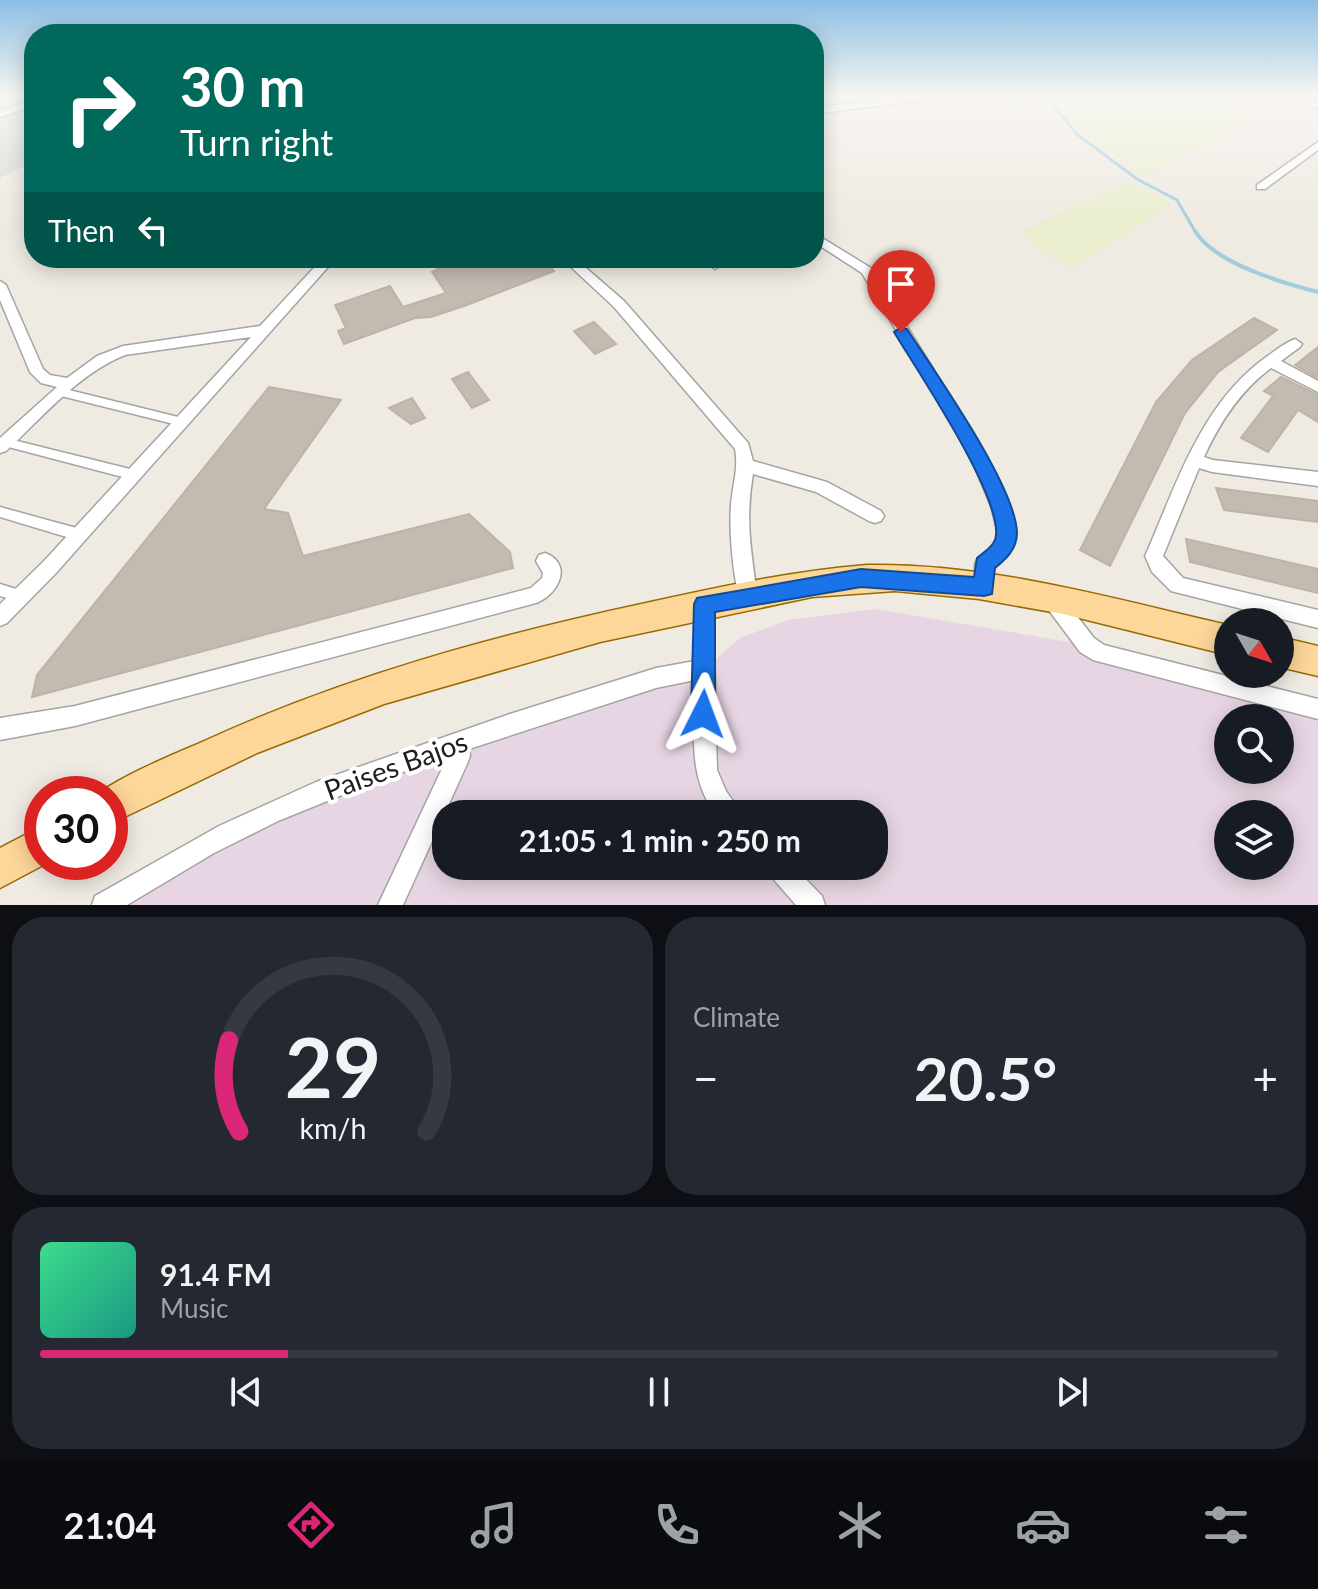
<!DOCTYPE html>
<meta charset="utf-8">
<style>
:root{--surface:#171b24;--page:#242831;--text:#f1f3f6;--muted:#9ea1a6;--line:#363941;--accent:#db2777}
body{margin:0;font-family:Lato,sans-serif;background:var(--page);color:var(--text);height:100vh;display:flex;flex-direction:column;font-size:30px;white-space:nowrap}
*{box-sizing:border-box;margin:0}
p{font-size:26px;color:var(--muted)}
.icon{flex:none;width:44px;height:44px;fill:none;stroke:currentColor;stroke-width:2;stroke-linecap:round;stroke-linejoin:round}
.map{position:relative;height:905px;overflow:hidden}
.drawer{display:flex;flex-direction:column;gap:12px;padding:12px;background:#0d0f14;flex:1}
.drawer>*{flex:none}
.guide{position:absolute;left:24px;top:24px;width:800px;height:244px;border-radius:32px;box-shadow:0 4px 20px #0003;background:#00695c;color:#fff;overflow:hidden}
.needle{width:52px;rotate:129deg}
.tools{position:absolute;left:1214px;top:608px;display:grid;gap:16px}
.tools a{display:grid;place-items:center;width:80px;height:80px;border-radius:50%;background:var(--surface);box-shadow:0 4px 20px #0003;font-size:40px}
.speed{position:absolute;left:24px;top:776px;display:flex;gap:16px;font-size:40px;font-weight:700;text-align:center}
.speed>*{display:grid;place-content:center;width:104px;height:104px;border-radius:50%;background:var(--surface);box-shadow:0 4px 20px #0003;line-height:1}
.speed .limit{border:12px solid #d22;background:#fff;color:#111}
.pin{position:absolute;display:grid;place-items:center;width:68px;height:68px;color:#fff;margin:-82px -34px;border-radius:50% 50% 50% 0;rotate:-45deg;box-shadow:0 0 8px #0007}
.pin .icon{rotate:45deg}
.me{position:absolute;width:88px;margin:-44px;rotate:3deg;stroke-linejoin:round;filter:drop-shadow(0 0 6px #0008)}
.turn{display:flex;align-items:center;gap:28px;height:168px;padding:0 24px;font-size:36px}
.turn .icon{width:104px;height:104px;stroke-width:2.5}
.turn b{display:block;font-size:56px;line-height:68px}
.then{display:flex;align-items:center;height:76px;padding:0 24px;background:#0003;gap:16px;font-size:30px}
.big{font-size:60px;font-weight:700;line-height:1.1}
.drawer .widget{flex:1;display:flex;flex-direction:column;justify-content:center;gap:12px;min-width:0;padding:0 28px;border-radius:32px;background:var(--page)}
.drawer .dial{align-items:center;gap:0}
.dial svg{height:208px;overflow:visible;fill:none;stroke:var(--line);stroke-width:7;stroke-linecap:round;text-anchor:middle}
.dial text{fill:var(--text);stroke:none}
.song{display:flex;align-items:center;gap:24px}
.cover{width:96px;height:96px;border-radius:12px;background:linear-gradient(135deg,hsl(150 70% 55%),hsl(170 70% 35%))}
.played{height:8px;border-radius:4px;background:linear-gradient(90deg,var(--accent) 20%,var(--line) 20%)}
.keys{display:flex;justify-content:space-around;direction:ltr}
.heat{display:flex;justify-content:space-between;align-items:center;font-size:44px;direction:ltr}
.drawer .tiles{flex:1;display:grid;gap:12px;grid-template-columns:1fr 1fr}
.widget:last-child{grid-column:span 2}
.trip{position:absolute;left:432px;top:800px;width:456px;height:80px;border-radius:32px;background:var(--surface);box-shadow:0 4px 20px #0003;font-weight:700;line-height:80px;text-align:center}
.menu{display:flex;height:128px;justify-content:space-around;align-items:center;background:#090b0e;color:var(--muted)}
.menu .icon{width:56px;height:56px}
.menu .on{color:var(--accent)}
.menu b{font-size:36px;color:var(--text)}
.map>svg:first-child{display:block}
.residential{fill:#dbdada}
.industrial{fill:#e8d5e3;fill-rule:evenodd}
.farmland{fill:#eaeece}
.lines{fill:none;stroke-linecap:round;stroke-linejoin:round}
.stream-far1{stroke:#a3cddd;stroke-width:3}
.stream{stroke:#a3cddd;stroke-width:4}
.building{fill:#c3bab2;stroke:#c0b2a5;stroke-width:2}
.pedestrian-casing{stroke:#a4a4a4;stroke-width:3}
.minor-casing{stroke:#a4a4a4;stroke-width:3}
.primary-casing{stroke:#976b00;stroke-width:3}
.pedestrian{fill:#fff;fill-rule:evenodd}
.minor{fill:#fff;fill-rule:evenodd}
.primary{fill:#fdd69a;fill-rule:evenodd}
.route{fill:#1a73e8;stroke:#114b97;stroke-width:2}
.labels{text-anchor:middle;stroke-width:8;stroke-linejoin:round;paint-order:stroke}
.near-street-label{font-size:28px;fill:#1d1d1d;stroke:#fff}
</style>
<div class="map">
<svg width="1318" height="905" viewBox="0 0 1318 905">
<rect width="100%" height="100%" fill="#efebe3"/>
<path class="residential" d="M0 96H34V161L0 178Z"/>
<path class="industrial" d="M875 609 1087 645 1318 709V905H104L269 813 706 668 740 638 788 620ZM1228 718H1280V770H1228ZM446 814H874V866H446ZM1228 814H1280V866H1228Z"/>
<path class="farmland" d="M1055 96H1201L1214 105 1248 117 1146 179 1086 135Z
M1128 182 1172 204 1071 269 1038 249 1022 231Z"/>
<g class="lines">
<path class="stream-far1" d="M1045 96 1078 135 1137 179 1177 200 1196 233"/>
<path class="stream" d="M1195 231C1215 264 1283 283 1318 292"/>
</g>
<path class="building" d="M461 258H542L554 271 467 305 431 317 415 318 344 344 338 331 346 328 335 305 390 286 403 307 446 293 432 272Z
M1254 318 1277 330 1218 372 1185 413 1110 566 1080 550 1156 402 1192 360Z
M594 322 616 344 595 354 574 331Z
M1318 347V378L1295 365Z
M468 372 489 400 472 408 452 379Z
M1281 377 1318 395V422L1298 410 1268 452 1241 438 1273 396 1264 391Z
M269 387 341 400 264 509 288 513 303 556 469 514 510 552 513 568 32 697 37 675Z
M412 398 425 418 411 424 389 408Z
M1216 488 1318 501V522L1224 510Z
M1186 539 1318 569V593L1190 562Z"/>
<g class="lines">
<defs>
<path id="pedestrian" d="M61 388 182 418 188 422 182 426 57 395 55 392Z
M5 438 134 470 138 472 140 475 138 478 134 480 1 445V439Z
M0 507 80 529 85 531 87 535 85 539 80 541 0 517Z
M0 584 26 592 28 596 26 600 21 602 0 596Z"/>
<path id="minor" d="M909 96H935L930 99 814 114V108Z
M1290 96H1303L1318 103V109Z
M28 102 31 103V107L0 117V111Z
M1318 142V150L1265 189H1257V185Z
M814 233 871 268 983 450 1009 506 1016 533 1008 555 993 567V587L991 593 984 595 977 593 975 587V564L978 558 994 546 998 533 991 506 968 451 862 273 814 242Z
M323 258H336L56 573 7 623 0 626V604L44 561 251 337 125 355C79 373 42 418 6 451L0 453V438L57 387 41 383 30 372 0 300V281L6 285 43 369 50 375 67 378 97 356 123 346 260 326Z
M590 258H608L586 268 624 301 748 443 753 461 827 482 881 511 884 516 881 521 875 523 869 521 816 492 753 474C745 521 751 548 757 595L755 601 748 603 741 601C733 582 729 528 731 506 732 486 739 469 735 449L614 307 571 267Z
M701 258H714L721 265 715 269Z
M1295 339 1302 344 1300 347 1281 361 1318 381V392L1271 368C1240 391 1220 422 1204 457L1213 460 1318 472V486L1212 472 1199 468 1163 556 1183 578 1318 610V628L1171 591 1152 572 1145 556C1177 484 1201 402 1269 355 1277 349 1285 343 1295 339Z
M545 553C574 564 558 595 536 603L75 726 0 740V718L75 706 531 588 542 578 543 573 536 561 539 555Z
M1052 591 1059 593 1094 638 1104 645 1318 699V719L1093 660 1080 652 1045 605 1043 599 1045 593Z
M704 595 711 598 713 604 717 770 726 791 742 814H716C686 778 695 723 695 680L656 688 469 749 470 756 467 764 403 905H378L448 756 364 786 278 821 214 853 127 905H92L95 896 219 826 316 782 510 714 656 668 695 661V604L697 598Z
M765 866H793L822 896 825 905H796L769 874Z"/>
<path id="primary" d="M867 565C990 563 1109 598 1228 625V655L1063 614 979 599 895 591 812 597 600 642 384 704 257 753 110 824V794H97C131 771 173 755 211 738 350 675 497 635 646 603 719 587 792 571 867 565Z
M1280 637 1318 646V676L1280 667Z
M42 826V862H49L0 888V848Z"/>
</defs>
<use href="#pedestrian" class="pedestrian-casing"/>
<use href="#minor" class="minor-casing"/>
<use href="#primary" class="primary-casing"/>
<use href="#pedestrian" class="pedestrian"/>
<use href="#minor" class="minor"/>
<use href="#primary" class="primary"/>
</g>
<linearGradient id="sky" x2="0" y2="1"><stop stop-color="#8cbee4"/><stop offset="0.43" stop-color="#f8f6f2"/><stop offset="1" stop-color="#f8f6f2" stop-opacity="0"/></linearGradient>
<rect width="1318" height="223" fill="url(#sky)"/>
<path class="route" d="M901 327 907 329C934 371 1016 486 1017 533 1017 549 1006 559 995 568L992 594 984 596 861 587 715 612V714L712 723 703 726 695 723 691 714 694 604 697 598 861 569 974 577 977 558C985 551 995 546 996 535 1000 493 918 372 894 332Z"/>
<g class="labels">
<g class="near-street-label">
<text transform="translate(396 766) rotate(-20)" y="10">Paises Bajos</text>
</g>
</g>
</svg>
<div class="tools">
<a><svg class="needle" viewBox="-14 -14 28 28"><path d="M0-13l5 13h-10z" fill="#e53935"/><path d="M0 13l5-13h-10z" fill="#9ea1a6"/></svg></a>
<a><svg class="icon" aria-label="search" viewBox="0 0 24 24"><circle cx="10" cy="10" r="6"/><path d="M15 15l6 6"/></svg></a>
<a><svg class="icon" aria-label="layers" viewBox="0 0 24 24"><path d="M12 4l9 5-9 5-9-5zM3 14l9 5 9-5"/></svg></a>
</div>
<div class="speed"><div class="limit">30</div></div>
<div class="pin" style="left:901px;top:332px;background:#d93025"><svg class="icon" aria-label="arrive" viewBox="0 0 24 24"><path d="M6 21V4h12l-3 4 3 4H6"/></svg></div>
<svg class="me" style="left:703px;top:714px" viewBox="-20 -20 40 40"><path d="M0-17L14 15 0 8-14 15z" fill="#1a73e8" stroke="#fff" stroke-width="4"/></svg>
<div class="trip">21:05 · 1 min · 250 m</div>
<div class="guide">
<div class="turn"><svg class="icon" aria-label="right" viewBox="0 0 24 24"><path d="M7 20v-9h11M14 6l5 5-5 5"/></svg><div><b>30 m</b>Turn right</div></div>
<div class="then">Then<svg class="icon" aria-label="left" viewBox="0 0 24 24"><path d="M17 20v-9H6M10 6l-5 5 5 5"/></svg></div>
</div>
</div>
<section class="drawer">
<div class="tiles">
<div class="widget dial"><svg viewBox="0 0 100 80">
<path d="M14 69A42 42 0 1 1 86 69"/>
<path d="M14 69A42 42 0 0 1 10 34" stroke="#db2777"/>
<text x="50" y="56" font-size="32" font-weight="700">29</text>
<text x="50" y="72" font-size="11">km/h</text>
</svg></div>
<div class="widget"><p>Climate</p>
<div class="heat"><a>−</a><b class="big">20.5°</b><a>+</a></div>
</div>
<div class="widget">
<div class="song"><i class="cover"></i><div><b>91.4 FM</b><p>Music</p></div></div>
<div class="played"></div>
<div class="keys"><svg class="icon" aria-label="previous" viewBox="0 0 24 24"><path d="M18 5L8 12l10 7zM5 5v14"/></svg><svg class="icon" aria-label="pause" viewBox="0 0 24 24"><path d="M8 5v14M16 5v14"/></svg><svg class="icon" aria-label="next" viewBox="0 0 24 24"><path d="M6 5l10 7-10 7zM19 5v14"/></svg></div>
</div>
</div>
</section>
<nav class="menu">
<b>21:04</b>
<svg class="icon on" aria-label="directions" viewBox="0 0 24 24"><path d="M12 3l9 9-9 9-9-9zM9 14v-3h6M13 9l2 2-2 2"/></svg>
<svg class="icon" aria-label="music" viewBox="0 0 24 24"><path d="M9 18V5l10-2v13"/><circle cx="6" cy="18" r="3"/><circle cx="16" cy="16" r="3"/></svg>
<svg class="icon" aria-label="phone" viewBox="0 0 24 24"><path d="M5 4h4l2 5-3 2q2 4 5 5l2-3 5 2v4C11 20 4 13 5 4z"/></svg>
<svg class="icon" aria-label="climate" viewBox="0 0 24 24"><path d="M12 3v18M4 7l16 10M4 17L20 7"/></svg>
<svg class="icon" aria-label="car" viewBox="0 0 24 24"><path d="M5 17H2v-5l4-1 3-4h7l3 4 3 1v5h-3M9 17h6M6 11h13"/><circle cx="7" cy="17" r="2"/><circle cx="17" cy="17" r="2"/></svg>
<svg class="icon" aria-label="filters" viewBox="0 0 24 24"><path d="M4 7h16M4 17h16"/><circle cx="9" cy="7" r="2"/><circle cx="15" cy="17" r="2"/></svg>
</nav>
